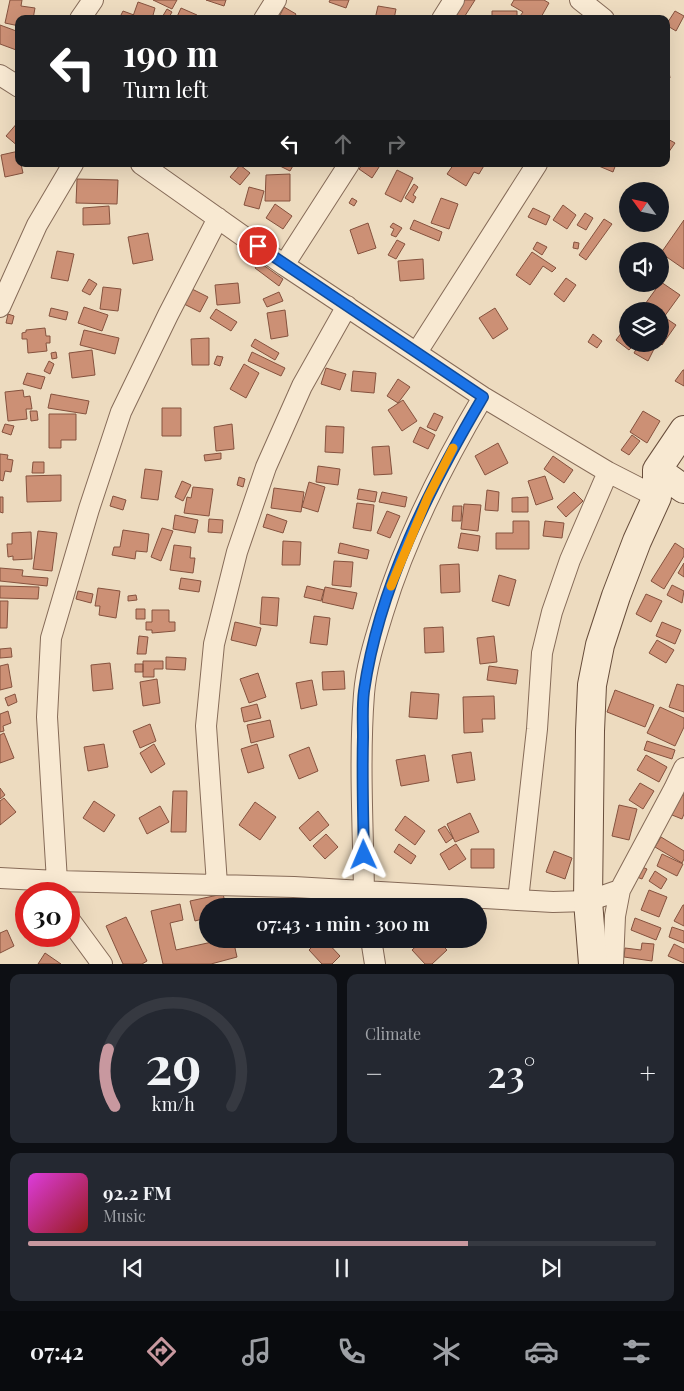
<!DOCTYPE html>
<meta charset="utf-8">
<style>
:root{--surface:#171b24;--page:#242831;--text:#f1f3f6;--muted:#9ea1a6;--line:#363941;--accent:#c8989f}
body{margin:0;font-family:"Playfair Display",serif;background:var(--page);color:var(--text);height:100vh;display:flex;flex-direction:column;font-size:19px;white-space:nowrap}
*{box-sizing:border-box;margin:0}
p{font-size:16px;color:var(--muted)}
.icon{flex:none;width:28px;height:28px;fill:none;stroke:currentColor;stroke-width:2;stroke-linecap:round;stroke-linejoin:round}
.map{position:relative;height:964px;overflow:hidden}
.drawer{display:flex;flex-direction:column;gap:10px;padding:10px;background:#0d0f14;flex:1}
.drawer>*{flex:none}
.banner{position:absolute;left:15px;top:15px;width:655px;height:152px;border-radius:10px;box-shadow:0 5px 20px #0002;background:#202124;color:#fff;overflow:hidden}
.needle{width:32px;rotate:303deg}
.tools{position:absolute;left:619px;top:182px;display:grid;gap:10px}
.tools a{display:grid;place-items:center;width:50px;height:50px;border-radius:50%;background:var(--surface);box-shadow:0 5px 20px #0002;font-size:25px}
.speed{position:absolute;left:15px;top:882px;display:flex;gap:10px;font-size:25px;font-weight:700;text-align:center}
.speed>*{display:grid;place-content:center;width:65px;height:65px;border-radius:50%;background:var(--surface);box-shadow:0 5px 20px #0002;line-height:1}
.speed .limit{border:8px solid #d22;background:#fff;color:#111}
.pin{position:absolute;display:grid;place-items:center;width:42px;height:42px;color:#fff;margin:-21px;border:2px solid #fff;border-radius:50%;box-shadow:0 1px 5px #0007}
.me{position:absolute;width:55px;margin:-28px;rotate:359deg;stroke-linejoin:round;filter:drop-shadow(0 0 4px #0008)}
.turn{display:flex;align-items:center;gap:18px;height:105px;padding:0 25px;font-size:22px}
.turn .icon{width:65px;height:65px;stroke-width:2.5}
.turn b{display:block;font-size:35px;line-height:42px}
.lanes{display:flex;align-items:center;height:48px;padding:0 25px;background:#0003;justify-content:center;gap:25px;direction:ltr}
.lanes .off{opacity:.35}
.big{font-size:38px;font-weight:600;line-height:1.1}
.drawer .card{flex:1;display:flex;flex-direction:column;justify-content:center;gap:8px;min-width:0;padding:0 18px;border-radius:10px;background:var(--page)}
.drawer .dial{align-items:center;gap:0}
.dial svg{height:130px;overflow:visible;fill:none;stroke:var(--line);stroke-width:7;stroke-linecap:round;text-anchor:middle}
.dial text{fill:var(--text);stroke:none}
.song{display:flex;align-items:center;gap:15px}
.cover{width:60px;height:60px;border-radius:8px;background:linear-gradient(135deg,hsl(300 70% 55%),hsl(0 70% 35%))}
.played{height:5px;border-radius:2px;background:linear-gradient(90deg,var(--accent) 70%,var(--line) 70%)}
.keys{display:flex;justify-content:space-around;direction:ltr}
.heat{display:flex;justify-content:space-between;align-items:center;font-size:28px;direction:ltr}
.drawer .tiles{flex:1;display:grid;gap:10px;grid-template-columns:1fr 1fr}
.card:last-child{grid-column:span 2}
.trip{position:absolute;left:199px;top:898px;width:288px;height:50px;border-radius:25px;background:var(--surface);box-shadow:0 5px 20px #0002;font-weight:600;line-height:50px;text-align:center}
.menu{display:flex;height:80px;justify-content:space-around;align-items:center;background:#090b0e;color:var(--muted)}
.menu .icon{width:35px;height:35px}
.menu .current{color:var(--accent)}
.menu b{font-size:22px;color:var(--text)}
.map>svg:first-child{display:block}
.building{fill:#cc9075;stroke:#85523e}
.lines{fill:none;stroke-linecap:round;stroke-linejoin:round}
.street-casing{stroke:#866b58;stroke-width:22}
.secondary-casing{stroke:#684d3b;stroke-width:30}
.street{stroke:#f8e9d2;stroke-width:20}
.secondary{stroke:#f8e9d2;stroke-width:28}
.route-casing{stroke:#114b97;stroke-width:12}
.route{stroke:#1a73e8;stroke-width:9}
.slow{stroke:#f59e0b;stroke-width:9}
</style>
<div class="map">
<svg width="684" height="964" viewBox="0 0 684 964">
<rect width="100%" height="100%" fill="#eddbbf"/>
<path class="building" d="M10 0H22L21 6 35 8 33 19H19V26L5 23Z
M153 0H177L172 9Z
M206 0H226L224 6Z
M330 0H349L346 8 329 2Z
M464 0H475L463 19H452Z
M514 0H544L549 3 540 19H524L520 16 523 12 511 5Z
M138 2 155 8 152 19H132Z
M378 6 396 9 394 19H375Z
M284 7 296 14 293 19 279 17Z
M181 8 197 15 196 19H176Z
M167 9 172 12 168 19H161Z
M123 11 134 15 132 19H119Z
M492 11H517V19H492Z
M675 11 684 16 676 31 666 25Z
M0 25 19 32V51L0 44Z
M666 54 670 78H666Z
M19 121V147L6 136Z
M666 138 675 143 666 156Z
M19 151V164H21L23 173 5 177 1 155Z
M278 164H294L290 171 278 165Z
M363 164H381L372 178 359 169Z
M454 164H485L479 174 474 172 466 186 447 174Z
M594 164H616L613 172Z
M240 165 250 173 240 185 230 177Z
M397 170 413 178 401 202 385 194Z
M290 174V201H265L266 175Z
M77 179 118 180 117 204 76 203Z
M414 184 418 187 413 195 416 197 413 203 405 198Z
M633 185 642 191H629Z
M249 187 264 191 259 209 244 205Z
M628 193V209L620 204Z
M352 198 357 201 354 206 349 203Z
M441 198 458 204 449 229 431 223Z
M275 204 292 216 283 229 266 218Z
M563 205 576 215 567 229 553 220Z
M109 206 110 224 83 225V208Z
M533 208 550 216 546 225 528 217Z
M585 213 593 218 586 230 577 225Z
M604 219 612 224 586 260 579 255Z
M414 220 442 232 439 241 410 229Z
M684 220V269L661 253Z
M368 223 376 248 358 254 350 230Z
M393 223 402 228 396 237 391 235 394 229 390 227Z
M148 233 153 260 133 264 128 237Z
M397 240 405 244 396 259 388 255Z
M537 242 547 247 542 255 533 249Z
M574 242 579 243 578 249 573 248Z
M57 251 74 254 68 281 51 278Z
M532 252 556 268 552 272 543 266 530 285 516 275Z
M423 259 424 279 400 281 398 261Z
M259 262 283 279 279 286 255 268Z
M566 278 576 285 564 302 554 294Z
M89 279 97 284 90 295 82 291Z
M661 282 680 295 664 317 676 325 662 345 660 343V311H640Z
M238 283 240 303 217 305 215 285Z
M103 287 121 289 118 311 100 309Z
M192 289 208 297 200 312 184 304Z
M279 292 283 301 267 307 263 299Z
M84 307 108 315 102 331 78 323Z
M51 308 68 312 66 320 49 316Z
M495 308 508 329 493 339 479 318Z
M216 309 237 322 231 331 210 318Z
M285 310 288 336 271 339 267 313Z
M8 314 14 316 12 324 6 323Z
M45 328 46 336H50V343H46L47 351 28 353 27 339H22V333L26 332V330Z
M625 328 628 330V344H635L629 350 616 340Z
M84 330 119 338 115 354 80 345Z
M593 334 602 341 597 348 588 342Z
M209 338V365H192L191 339Z
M255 339 279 353 275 360 251 346Z
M639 344H650L655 347 648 361 634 353Z
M92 350 95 375 72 378 69 353Z
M56 352 57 358 52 359 51 353Z
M252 352 285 368 281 376 248 361Z
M217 356 223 357 220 366 214 364Z
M49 361 54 364 50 374 44 371Z
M244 364 259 373 246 398 230 389Z
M326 368 346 374 340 390 321 384Z
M683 370H684V386L675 381Z
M353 371 376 373 374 393 351 391Z
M27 373 45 377 41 389 23 384Z
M398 379 410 387 398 403 387 396Z
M23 390 24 397 30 396 32 409H26L27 419 8 421 5 392Z
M51 394 89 401 86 414 48 408Z
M403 400 417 421 402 431 388 410Z
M162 408H181V436H162Z
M30 411H37L38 420 31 421Z
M643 411 660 421 647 443 630 432Z
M434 413 443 417 436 431 427 427Z
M49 414H76V440H61V448H49Z
M5 424 14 426 11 435 2 432Z
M232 424 234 449 216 451 214 427Z
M326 426 344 427 343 453 325 452Z
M420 427 435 435 428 449 413 442Z
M632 435 640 441 629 455 621 450Z
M498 443 508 463 485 475 475 456Z
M389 446 392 474 374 475 372 447Z
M221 453V459L205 461 204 455Z
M0 454 8 455 7 459 13 460 11 472 5 471 3 481 0 480Z
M553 456 573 470 564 483 544 469Z
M33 462H44V473H32Z
M318 466 340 469 338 485 316 482Z
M145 469 162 471 158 500 141 498Z
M61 475V501L27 502 26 476Z
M545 476 553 499 536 505 528 481Z
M239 477 245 479 243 487 237 485Z
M182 481 191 485 183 501 175 497Z
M309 482 325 487 318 512 302 507Z
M193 487 213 489 209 516 184 513 187 497 191 498Z
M274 488 304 492 301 512 271 508Z
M359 489 377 492 375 502 357 499Z
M487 490 499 492 498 511 485 510Z
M382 492 407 497 405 507 379 502Z
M574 492 583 501 566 517 557 507Z
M113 496 126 500 123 510 110 506Z
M0 497H3V513L0 512Z
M528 497V512H512V498Z
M357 503 374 505 371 531 353 528Z
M464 504 481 505 478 531 461 529Z
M453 506H462L461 521H452Z
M387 511 400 516 390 538 377 533Z
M267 514 287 521 283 533 263 527Z
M175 515 198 520 195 533 173 529Z
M209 519 223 520 222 533 208 532Z
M513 521H529V549H496V533H513Z
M545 521 564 523 562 538 543 536Z
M162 528 173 531 161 561 151 557Z
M123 530 149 534 147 552 136 551 135 559 112 555 114 547H120Z
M38 531 57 533 52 571 33 569Z
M31 532 32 559 13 560V556L8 557 7 544H12V533Z
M461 533 480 536 478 551 458 548Z
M283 541 301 542 300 565H282Z
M340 543 369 550 367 559 338 553Z
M675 543 684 549V556L664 589 651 581Z
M174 545 191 547 190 558H195L193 573 170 570Z
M334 561 353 562 351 587 332 585Z
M684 563V577L678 573Z
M459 564 460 592 441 593 440 565Z
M0 568 23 570 22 576 48 578 47 586 0 581Z
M499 575 516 580 509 606 492 601Z
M181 578 201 581 199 592 179 589Z
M672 585 684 591 682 603 667 595Z
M0 586 39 587 38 599 0 598Z
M307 586 324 590 321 601 304 597Z
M325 587 357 593 353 609 322 602Z
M98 588 120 591 116 618 99 615 100 606H95Z
M78 591 93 594 91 603 76 599Z
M646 594 662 601 651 622 636 614Z
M136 595 137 600 128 601V596Z
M262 597 279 598 277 626 260 624Z
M0 601H8L7 628H0Z
M136 609H145V619H136Z
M152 610H169V622H175V631L152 633V630H146V622H152Z
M314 616 330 618 327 645 310 643Z
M235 622 261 628 256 646 231 640Z
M662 622 681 630 675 644 656 636Z
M443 627 444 652 425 653 424 628Z
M139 636 148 637 146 654H137Z
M494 636 497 662 480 664 477 638Z
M657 640 674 650 666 663 649 653Z
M11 648 12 657 0 658V649Z
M166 657 186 658 185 670 166 669Z
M143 661H163V669H154V677H143Z
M110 663 113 689 93 691 91 665Z
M8 664 12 687 0 690V666Z
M135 664H143V672H135Z
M489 666 518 670 516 684 487 680Z
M344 671 345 689 323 690 322 672Z
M258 673 266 697 249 703 240 679Z
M157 679 160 703 143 706 140 682Z
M312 680 317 705 301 709 296 683Z
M677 684 684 686V712L669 707Z
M615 690 654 705 645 727 607 712Z
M411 692 439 694 437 719 409 717Z
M15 694 17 702 8 706 5 698Z
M494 696 495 719H482L483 732 464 733 463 697Z
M257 704 261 718 244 722 241 708Z
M660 707 684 718V727L675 746 647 733Z
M8 711 11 723 3 726 4 731 0 732V714Z
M270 720 274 737 251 743 247 725Z
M150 724 156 741 140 748 133 731Z
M4 733 14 758 0 763V735Z
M647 741 675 750 672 759 644 750Z
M104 744 108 767 88 771 84 747Z
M154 744 165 764 151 773 140 753Z
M257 744 264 768 248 773 241 749Z
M309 747 318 771 299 779 289 755Z
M471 752 475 780 457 783 452 755Z
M425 755 429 781 401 786 396 760Z
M646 755 667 767 659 782 637 770Z
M640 783 654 791 643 809 629 800Z
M0 788 5 795 0 799Z
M173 791H187L186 832H171Z
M676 791 684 795V814L682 819 667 813Z
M4 798 16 812 0 825V801Z
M94 801 115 815 104 832 83 818Z
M255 802 276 817 260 840 239 825Z
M619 805 637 809 629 840 612 836Z
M160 806 169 822 147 834 139 818Z
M318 811 329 825 310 841 299 828Z
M470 813 479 832 455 842 447 824Z
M405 816 425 831 415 845 395 830Z
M445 826 453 838 446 843 438 830Z
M326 834 338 847 325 859 313 846Z
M661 837 684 851V859L682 863 655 847Z
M399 844 416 856 411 864 394 852Z
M456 844 466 859 449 870 440 854Z
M471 849H494V868H471Z
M554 851 572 858 565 879 546 872Z
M662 854 683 864 677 876 657 866Z
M637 865 647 869 642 879 632 875Z
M655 871 667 879 661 889 649 881Z
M649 890 667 897 659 917 641 910Z
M223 894 226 906H208V923L206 918 195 921 190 901Z
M180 904 183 920 170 923 176 950 212 942 211 939H233L237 957 211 964H163L151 911Z
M683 905H684V926L674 921Z
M126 917 147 961 142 964H123L106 926Z
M635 918 661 928 656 940 631 930Z
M672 927 684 931V943L669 937Z
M7 930 14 946 0 953V933Z
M255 939H282L255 941Z
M304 939H315L310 944Z
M320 939H324L340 956 332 964H322L309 950Z
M424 939H436L447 950 432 964H425L412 950Z
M642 943 654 944 652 961 624 957 625 948 641 950Z
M674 944 684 949V963L668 956Z
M45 953 61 964H38Z"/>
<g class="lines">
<defs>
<path id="street" d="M580 0 604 19
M80 19 93 0
M264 19 276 0
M442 19 454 0
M0 75 19 87
M141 164 284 265 483 397 608 472 657 497
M284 265 349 164
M0 307 37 225 73 164
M417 352 537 164
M0 878 57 881 294 887 553 902 588 901 620 890 674 789 684 768
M57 881 47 717 51 638 89 509 121 412 168 315 218 218
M217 884 206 726 214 644 237 552 266 467 302 386 347 306
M518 900 537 729 542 653 552 612 570 560 608 472
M366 906 364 892C363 826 359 759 364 694 366 667 375 639 383 613 406 537 442 466 483 397
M69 919 102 964
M371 939 375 964
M613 964 615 916 620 890"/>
<path id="secondary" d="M657 470 684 489
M593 964 588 901 590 731 592 685 600 645 616 596 637 541 657 497V470L684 430"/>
</defs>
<use href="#street" class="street-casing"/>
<use href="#secondary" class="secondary-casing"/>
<use href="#street" class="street"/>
<use href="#secondary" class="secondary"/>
</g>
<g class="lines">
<defs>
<path id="route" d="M258 246 483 397C430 487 379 586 364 691 362 706 363 722 363 737 362 776 363 816 364 855"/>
</defs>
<use href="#route" class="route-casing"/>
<use href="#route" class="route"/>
<path class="slow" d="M391 586 428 497 453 448"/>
</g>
</svg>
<div class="tools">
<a><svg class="needle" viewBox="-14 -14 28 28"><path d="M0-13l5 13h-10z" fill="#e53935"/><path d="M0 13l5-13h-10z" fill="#9ea1a6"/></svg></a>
<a><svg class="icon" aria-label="sound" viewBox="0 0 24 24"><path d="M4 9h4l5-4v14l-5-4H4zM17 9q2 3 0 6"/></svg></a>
<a><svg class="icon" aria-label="layers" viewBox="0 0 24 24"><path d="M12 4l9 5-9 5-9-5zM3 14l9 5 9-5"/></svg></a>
</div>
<div class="speed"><div class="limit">30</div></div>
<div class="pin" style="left:258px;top:246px;background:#d93025"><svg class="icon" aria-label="arrive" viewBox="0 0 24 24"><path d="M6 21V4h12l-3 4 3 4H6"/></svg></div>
<svg class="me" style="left:364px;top:855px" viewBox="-20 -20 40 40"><path d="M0-17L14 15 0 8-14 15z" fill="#1a73e8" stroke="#fff" stroke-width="4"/></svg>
<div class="trip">07:43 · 1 min · 300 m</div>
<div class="banner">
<div class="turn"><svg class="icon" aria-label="left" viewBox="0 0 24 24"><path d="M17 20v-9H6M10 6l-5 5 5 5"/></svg><div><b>190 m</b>Turn left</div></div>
<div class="lanes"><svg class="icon" aria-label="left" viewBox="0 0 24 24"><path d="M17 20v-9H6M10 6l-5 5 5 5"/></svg><svg class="icon off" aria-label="ahead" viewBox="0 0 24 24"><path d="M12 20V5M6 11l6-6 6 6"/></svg><svg class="icon off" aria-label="right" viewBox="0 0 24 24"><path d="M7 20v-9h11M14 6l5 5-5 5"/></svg></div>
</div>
</div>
<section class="drawer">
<div class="tiles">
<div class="card dial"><svg viewBox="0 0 100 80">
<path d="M14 69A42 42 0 1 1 86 69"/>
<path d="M14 69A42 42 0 0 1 10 34" stroke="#c8989f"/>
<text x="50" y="56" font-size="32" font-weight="700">29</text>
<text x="50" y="72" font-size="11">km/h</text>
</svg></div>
<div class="card"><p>Climate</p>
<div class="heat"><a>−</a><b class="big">23°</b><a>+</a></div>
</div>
<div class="card">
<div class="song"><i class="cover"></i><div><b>92.2 FM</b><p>Music</p></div></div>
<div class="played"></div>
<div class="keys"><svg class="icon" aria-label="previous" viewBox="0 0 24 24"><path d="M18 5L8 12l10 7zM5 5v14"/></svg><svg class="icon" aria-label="pause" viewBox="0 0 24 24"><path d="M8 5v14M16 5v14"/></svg><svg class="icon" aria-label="next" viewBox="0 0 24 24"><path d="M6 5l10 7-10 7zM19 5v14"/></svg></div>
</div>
</div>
</section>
<nav class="menu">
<b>07:42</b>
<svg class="icon current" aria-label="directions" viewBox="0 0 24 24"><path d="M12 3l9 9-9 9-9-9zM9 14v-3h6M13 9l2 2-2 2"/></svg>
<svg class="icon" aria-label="music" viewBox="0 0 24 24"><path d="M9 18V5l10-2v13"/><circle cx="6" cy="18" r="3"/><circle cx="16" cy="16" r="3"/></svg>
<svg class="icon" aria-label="phone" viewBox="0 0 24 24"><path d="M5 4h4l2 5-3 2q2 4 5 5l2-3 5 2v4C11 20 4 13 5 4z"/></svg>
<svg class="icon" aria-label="climate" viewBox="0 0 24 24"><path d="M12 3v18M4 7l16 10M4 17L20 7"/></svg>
<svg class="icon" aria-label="car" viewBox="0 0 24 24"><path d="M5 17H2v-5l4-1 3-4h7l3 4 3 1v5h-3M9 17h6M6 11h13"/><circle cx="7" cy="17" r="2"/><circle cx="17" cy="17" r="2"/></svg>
<svg class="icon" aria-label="filters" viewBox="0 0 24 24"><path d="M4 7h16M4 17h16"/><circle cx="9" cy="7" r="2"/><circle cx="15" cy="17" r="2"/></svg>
</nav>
